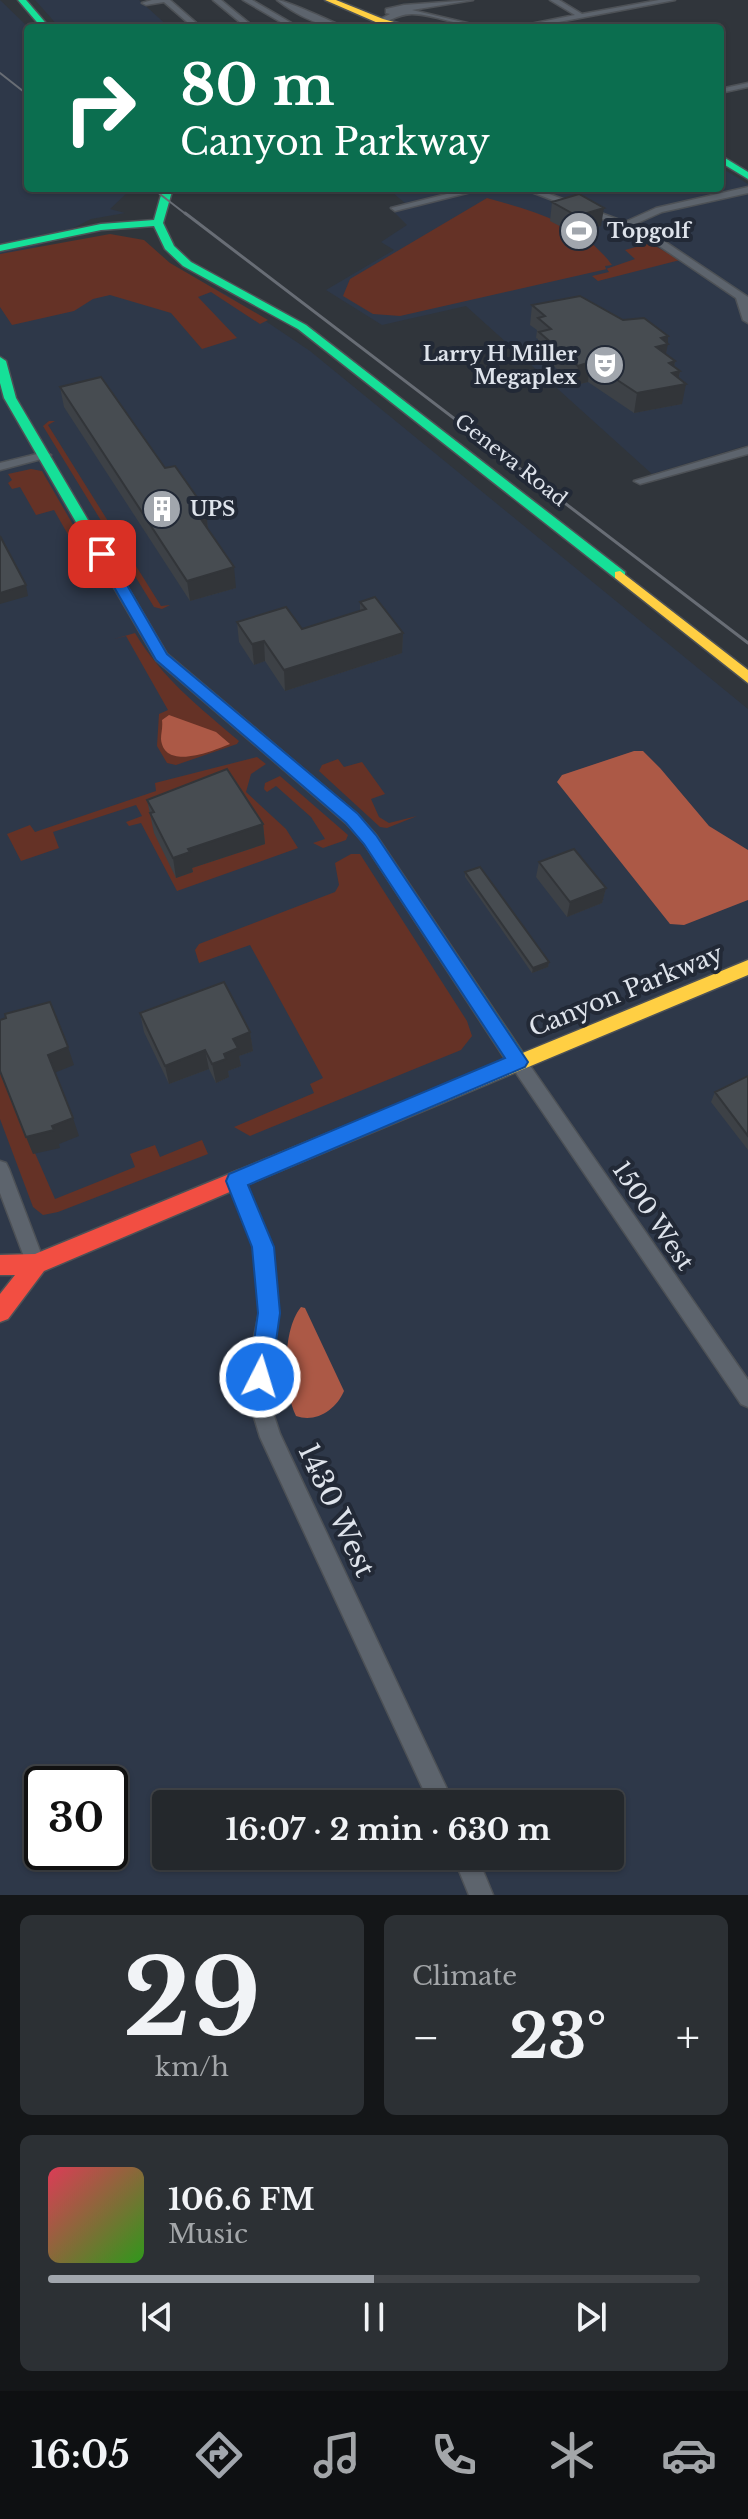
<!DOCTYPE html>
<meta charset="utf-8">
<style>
:root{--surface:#24282c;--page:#2c3034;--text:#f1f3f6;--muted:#a3a6a9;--line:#414448;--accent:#a1a6ad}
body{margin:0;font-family:"Libre Baskerville",serif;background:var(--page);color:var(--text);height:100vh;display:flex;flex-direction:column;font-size:30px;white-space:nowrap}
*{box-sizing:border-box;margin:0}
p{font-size:26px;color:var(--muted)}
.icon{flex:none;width:44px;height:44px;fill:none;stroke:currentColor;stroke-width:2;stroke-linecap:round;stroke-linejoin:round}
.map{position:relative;height:1895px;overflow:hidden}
.side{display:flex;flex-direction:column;gap:20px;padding:20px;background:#141618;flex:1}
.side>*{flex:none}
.top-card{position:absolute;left:24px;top:24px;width:700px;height:168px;border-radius:8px;box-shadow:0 2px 6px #0004,0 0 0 2px var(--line);background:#0b6e4f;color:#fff;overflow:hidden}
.speed{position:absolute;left:24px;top:1766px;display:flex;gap:16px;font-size:40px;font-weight:700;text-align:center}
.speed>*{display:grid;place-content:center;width:104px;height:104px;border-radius:50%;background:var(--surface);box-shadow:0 2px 6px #0004,0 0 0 2px var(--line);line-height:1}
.speed .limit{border:4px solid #111;border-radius:12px;background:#fff;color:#111}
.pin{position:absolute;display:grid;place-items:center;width:68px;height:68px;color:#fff;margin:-34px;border-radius:16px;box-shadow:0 4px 12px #0006}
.me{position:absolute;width:88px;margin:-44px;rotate:5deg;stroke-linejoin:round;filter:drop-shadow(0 0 6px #0008)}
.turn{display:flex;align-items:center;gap:28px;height:168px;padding:0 24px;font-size:36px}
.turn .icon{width:104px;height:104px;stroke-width:2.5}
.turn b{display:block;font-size:56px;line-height:68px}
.big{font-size:60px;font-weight:800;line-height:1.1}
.side .card{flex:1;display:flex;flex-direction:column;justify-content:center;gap:12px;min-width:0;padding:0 28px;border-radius:12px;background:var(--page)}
.side .dial{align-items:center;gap:0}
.dial b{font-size:104px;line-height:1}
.song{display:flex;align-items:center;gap:24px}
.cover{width:96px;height:96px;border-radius:12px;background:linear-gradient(135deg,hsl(350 70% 55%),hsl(110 70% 35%))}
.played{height:8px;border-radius:4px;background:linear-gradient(90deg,var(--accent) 50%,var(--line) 50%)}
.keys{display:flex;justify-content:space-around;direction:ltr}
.heat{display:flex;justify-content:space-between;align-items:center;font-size:44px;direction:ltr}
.side .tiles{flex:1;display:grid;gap:20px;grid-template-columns:1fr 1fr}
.card:last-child{grid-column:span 2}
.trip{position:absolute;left:152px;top:1790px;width:472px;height:80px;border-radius:8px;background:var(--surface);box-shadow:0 2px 6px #0004,0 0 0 2px var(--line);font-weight:800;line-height:80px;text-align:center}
.tabs{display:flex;height:128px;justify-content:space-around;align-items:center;background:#0e1012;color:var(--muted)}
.tabs .icon{width:56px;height:56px}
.tabs .current{color:var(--accent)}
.tabs b{font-size:36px;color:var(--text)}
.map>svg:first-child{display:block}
.built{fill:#2e3849;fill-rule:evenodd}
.green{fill:#653226}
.water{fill:#ac5946}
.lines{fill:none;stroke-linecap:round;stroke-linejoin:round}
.street-casing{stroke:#4d5156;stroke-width:3}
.fast-casing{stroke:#4d5156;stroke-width:3}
.slow-casing{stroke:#4d5156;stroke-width:3}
.jam-casing{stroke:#4d5156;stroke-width:3}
.street{fill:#5d646d;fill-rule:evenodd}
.fast{fill:#16e098;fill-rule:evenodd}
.slow{fill:#ffcf43;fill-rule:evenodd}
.jam{fill:#f24e42;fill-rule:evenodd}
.rail-far1{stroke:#686d75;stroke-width:2}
.rail{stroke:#686d75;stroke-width:3}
.wall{fill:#3d4146}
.shaded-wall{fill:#323539}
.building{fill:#474c51;stroke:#323539;stroke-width:2}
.route{fill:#1a73e8;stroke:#114b97;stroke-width:2}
.labels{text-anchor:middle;stroke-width:8;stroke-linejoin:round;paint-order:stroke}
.far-poi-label{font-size:20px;font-weight:bold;fill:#dee3eb;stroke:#222936;text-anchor:start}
.far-street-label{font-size:20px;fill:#dee3eb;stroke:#222936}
.street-label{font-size:24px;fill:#dee3eb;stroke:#222936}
.near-street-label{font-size:28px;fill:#dee3eb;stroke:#222936}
</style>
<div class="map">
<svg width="748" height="1895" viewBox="0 0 748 1895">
<rect width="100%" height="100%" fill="#30353b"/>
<path class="built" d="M0 0 29 28 28 188H123L128 192 110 209 125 213 91 219 17 257 177 269 227 295 310 351 748 709V1895H0ZM42 1784H110V1852H42ZM166 1804H610V1856H166Z
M35 0H139L170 28H60Z
M720 167 748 184V445L652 474 466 306 382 325 326 290 394 250 381 242 407 225 389 207 405 203 387 188H720Z"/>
<path class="green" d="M487 198C534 211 582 224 612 265L605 266 606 269 635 259 625 250 650 243 680 260 598 281 592 276 609 272 607 269 400 316 373 314 343 296 350 279Z
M110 234 144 240 170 263 268 320 260 324 211 292 198 297 237 338 202 349 171 313 110 295 93 299 74 311 12 325 0 307V254Z
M49 421H55L48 425 161 606 170 605 162 609 154 607 43 426Z
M31 469 42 471 98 568 94 570 97 576 92 577 54 510 36 515 20 487 12 489 8 483 12 480 8 474Z
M135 633C162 678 199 707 239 741L237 744 176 765 167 763 157 746 159 714 168 710 126 636 114 639Z
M257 757 266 764 251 774 246 792 286 829 298 848 177 891 141 823 129 826 126 822 142 816 136 805 53 832 59 848 21 861 7 834 30 825 35 832 156 791 155 783Z
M338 759 344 767 362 762 385 794 371 799 379 817 389 823 417 816 387 828 380 827 319 771 322 765Z
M280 776 348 835 346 840 323 848 313 843 325 839 311 817 276 786 267 792 264 789 265 783Z
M351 854H360L467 1021 472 1036 461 1050 250 1136 234 1127 314 1093 310 1084 323 1078 250 945 199 963 195 950 199 944 335 892 339 885 335 863Z
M0 1073 55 1199 135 1167 130 1154 155 1145 160 1157 202 1140 208 1154 58 1212 43 1215 33 1207 0 1119Z"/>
<path class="water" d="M169 715 216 732 230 744C215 750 164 772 161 739 161 733 163 727 162 720Z
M634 751H643L660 768 709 826 748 850V900L684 925 670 924 557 782 562 775Z
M301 1307 305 1308 344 1391C336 1410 316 1423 296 1416 283 1390 282 1330 301 1307Z"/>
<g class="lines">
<defs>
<path id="street" d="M152 0H170L202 28H194L164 2 146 5 142 3Z
M213 0H221L255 28H247Z
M243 0H252L300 28H291Z
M277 0C285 0 336 23 345 28 321 28 295 14 277 0Z
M473 0 412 10 488 28C462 28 436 14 412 14 394 14 381 28 363 28L390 14 386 13V9L404 5Z
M550 0H559L582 14 659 0H675L527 28H511L575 15Z
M748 83V87L720 93V89Z
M748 187V193L662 212 633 225 658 237 748 297V323L743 320 736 298 652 241 608 221 521 188H533L625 222 656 208Z
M471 188H487L395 211 391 208Z
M748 447V454L640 484 634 481Z
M45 452 51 455 49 457 0 470V463Z
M518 1055 524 1057 748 1380V1407L741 1404 512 1067 509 1062 512 1057Z
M0 1161 6 1163 9 1169 45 1264 43 1270 36 1273 29 1270 0 1193Z
M236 1173 242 1175 272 1247 279 1313 271 1352V1407L280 1434 454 1804H430L260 1437 251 1407V1352L259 1313 254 1247 227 1181 230 1175Z
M453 1856H477L493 1895H469Z"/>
<path id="fast" d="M18 0H26L50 28H42Z
M720 155 748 172V179L720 162Z
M163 188H173L163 223 174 246 191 262 306 325 625 572V578H615L298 329 183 266 165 249 154 226 101 230 0 251V245L101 224 154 220Z
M0 357 6 361 16 398 167 654 358 815 376 835 525 1056 528 1062 525 1068 518 1070 511 1068 364 843 346 823 156 660 4 398 0 383Z"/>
<path id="slow" d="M325 0H336L383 19 416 28 378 23Z
M620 571 748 670V683L615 578V572Z
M748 960V975L246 1185 239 1188 232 1185 229 1179 232 1173Z"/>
<path id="jam" d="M239 1170 246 1173 249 1179 246 1185 44 1271 8 1319 0 1322V1294L15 1275H0V1255L35 1254Z"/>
</defs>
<use href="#street" class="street-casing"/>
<use href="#fast" class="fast-casing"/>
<use href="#slow" class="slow-casing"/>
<use href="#jam" class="jam-casing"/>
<use href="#street" class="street"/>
<use href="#fast" class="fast"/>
<use href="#slow" class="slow"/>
<use href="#jam" class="jam"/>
<path class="rail-far1" d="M0 73 28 95
M152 188 187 215"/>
<path class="rail" d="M185 213 748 643"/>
</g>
<path class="wall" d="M552 202 601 226 575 234 550 221Z
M532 305 623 320 668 336 666 354 675 361 674 367 680 371 679 378 682 404 634 413 588 382 576 385 537 352 538 339 536 338 537 330 530 325Z
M60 387 165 468 206 510 208 530 236 588 190 601 64 407Z
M360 602 403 633 402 653 285 691 265 661 254 665 239 642 237 622 302 629 360 611Z
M147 800 263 824 265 844 192 868 193 872 176 878 154 833Z
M539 862 606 888 602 903 567 917 536 877Z
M465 872 549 962 548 967 532 973 465 877Z
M140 1013 250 1032 253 1051 239 1056 241 1066 228 1071 229 1077 216 1083 209 1069 169 1084 144 1032Z
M748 1076V1150L711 1102 715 1092Z"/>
<path class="shaded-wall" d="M398 0H415L398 3Z
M604 208 601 226 575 234 577 216Z
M668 336V344L664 363 656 347 661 338Z
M675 361 673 373 680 371 677 385 686 384 682 404 634 413 637 393 669 363Z
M590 362 588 382 576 385 578 366Z
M206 510 208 530 196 512Z
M234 567 236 588 190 601 187 581Z
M26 585 28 596 0 604V593Z
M403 633 402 653 285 691 284 670Z
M264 641 265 661 254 665 252 644Z
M263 824 265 844 192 868 193 872 176 878 173 858 188 849Z
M606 888 602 903 567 917 570 902Z
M549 962 548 967 532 973 533 968Z
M250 1032 253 1051 239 1056 241 1066 228 1071 229 1077 216 1083 212 1064 224 1054 233 1039Z
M68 1047 74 1065 54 1073 48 1055Z
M205 1050 209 1069 169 1084 165 1066Z
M73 1118 79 1136 59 1144 60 1148 33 1154 26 1137Z"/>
<path class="building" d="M579 194 604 208 577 216 552 202Z
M580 296 623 320 644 318 668 336 661 338 668 344 656 347 675 361 669 363 680 371 672 373 686 384 637 393 590 362 578 366 539 332 551 329 538 318 545 316 532 305Z
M101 377 165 468 175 466 206 510 196 512 234 567 187 581 60 387Z
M0 536 26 585 0 593Z
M375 597 403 633 284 670 264 641 252 644 237 622 286 607 302 629 366 609 360 602Z
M227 769 263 824 188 849 190 852 173 858 150 813 154 812 147 800Z
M574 849 606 888 570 902 539 862Z
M480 867 549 962 533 968 465 872Z
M224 982 250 1032 233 1039 238 1048 224 1054 226 1059 212 1064 205 1050 165 1066 140 1013Z
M50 1002 68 1047 48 1055 73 1118 52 1126 54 1130 26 1137 0 1071V1020L6 1018 5 1014Z
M748 1076V1136L715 1092Z"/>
<path class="route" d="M97 551 109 554 167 654 358 814 376 835 528 1062 525 1067 248 1185 274 1247 280 1313 271 1377 268 1385 260 1388 252 1385 249 1377 258 1313 252 1247 226 1181 229 1174 505 1058 364 844 346 823 156 660 95 554Z"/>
<defs>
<symbol id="stadium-disc" viewBox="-11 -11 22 22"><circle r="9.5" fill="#a1a6ad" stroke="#222936"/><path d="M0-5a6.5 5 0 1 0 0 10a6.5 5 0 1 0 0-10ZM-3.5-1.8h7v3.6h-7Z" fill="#fff"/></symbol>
<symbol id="theatre-disc" viewBox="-11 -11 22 22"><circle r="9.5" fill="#a1a6ad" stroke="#222936"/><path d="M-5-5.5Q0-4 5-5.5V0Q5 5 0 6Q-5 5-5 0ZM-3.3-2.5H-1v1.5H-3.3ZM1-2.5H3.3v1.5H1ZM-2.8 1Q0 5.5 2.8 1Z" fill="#fff"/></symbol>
<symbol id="building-disc" viewBox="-11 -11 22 22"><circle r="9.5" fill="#a1a6ad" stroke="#222936"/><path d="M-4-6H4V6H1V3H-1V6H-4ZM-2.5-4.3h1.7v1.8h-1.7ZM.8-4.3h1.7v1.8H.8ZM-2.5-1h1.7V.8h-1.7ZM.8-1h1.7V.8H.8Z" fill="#fff"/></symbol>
</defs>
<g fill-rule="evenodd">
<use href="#stadium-disc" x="557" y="209" width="44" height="44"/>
<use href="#theatre-disc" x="583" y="343" width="44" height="44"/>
<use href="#building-disc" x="140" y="487" width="44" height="44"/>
</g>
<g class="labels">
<g class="far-poi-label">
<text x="607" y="238">Topgolf</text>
<text x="577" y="361" text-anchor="end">Larry H Miller<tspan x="577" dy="23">Megaplex</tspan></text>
<text x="190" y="516">UPS</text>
</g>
<g class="far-street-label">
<text transform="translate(511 460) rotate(38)" y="7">Geneva Road</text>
</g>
<g class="street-label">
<text transform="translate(626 991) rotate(-22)" y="8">Canyon Parkway</text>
<text transform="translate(653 1216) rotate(56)" y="8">1500 West</text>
</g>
<g class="near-street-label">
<text transform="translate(337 1510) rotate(65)" y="10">1430 West</text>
</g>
</g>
</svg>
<div class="speed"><div class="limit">30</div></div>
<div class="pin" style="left:102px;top:554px;background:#d93025"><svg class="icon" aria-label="arrive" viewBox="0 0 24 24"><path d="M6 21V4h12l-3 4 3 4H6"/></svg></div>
<svg class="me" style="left:260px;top:1377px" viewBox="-20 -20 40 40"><circle r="17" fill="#1a73e8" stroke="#fff" stroke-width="3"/><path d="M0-11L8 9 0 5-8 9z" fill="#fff"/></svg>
<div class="trip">16:07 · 2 min · 630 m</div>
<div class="top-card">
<div class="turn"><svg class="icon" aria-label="right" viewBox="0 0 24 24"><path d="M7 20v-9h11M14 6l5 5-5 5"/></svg><div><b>80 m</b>Canyon Parkway</div></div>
</div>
</div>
<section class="side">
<div class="tiles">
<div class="card dial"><b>29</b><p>km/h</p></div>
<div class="card"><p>Climate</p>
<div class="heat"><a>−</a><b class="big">23°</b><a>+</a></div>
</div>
<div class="card">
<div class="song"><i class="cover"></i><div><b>106.6 FM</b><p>Music</p></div></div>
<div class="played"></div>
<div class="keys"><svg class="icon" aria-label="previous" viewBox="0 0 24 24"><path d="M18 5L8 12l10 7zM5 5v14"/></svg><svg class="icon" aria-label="pause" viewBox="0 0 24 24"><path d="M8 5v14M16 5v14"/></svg><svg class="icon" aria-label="next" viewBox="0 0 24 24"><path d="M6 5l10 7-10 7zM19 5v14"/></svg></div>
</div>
</div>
</section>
<nav class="tabs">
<b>16:05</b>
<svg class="icon current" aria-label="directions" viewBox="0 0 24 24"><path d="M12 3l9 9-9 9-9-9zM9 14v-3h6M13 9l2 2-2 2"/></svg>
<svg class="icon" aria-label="music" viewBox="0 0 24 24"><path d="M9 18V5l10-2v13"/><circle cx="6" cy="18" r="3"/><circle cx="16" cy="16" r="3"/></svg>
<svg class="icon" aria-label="phone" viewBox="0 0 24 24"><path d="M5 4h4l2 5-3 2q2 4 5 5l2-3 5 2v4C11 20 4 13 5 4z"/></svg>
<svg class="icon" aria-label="climate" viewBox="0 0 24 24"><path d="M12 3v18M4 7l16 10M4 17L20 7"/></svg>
<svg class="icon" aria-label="car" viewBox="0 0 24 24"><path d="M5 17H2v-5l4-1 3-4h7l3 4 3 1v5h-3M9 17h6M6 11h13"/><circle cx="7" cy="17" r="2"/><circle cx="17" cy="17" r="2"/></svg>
</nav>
